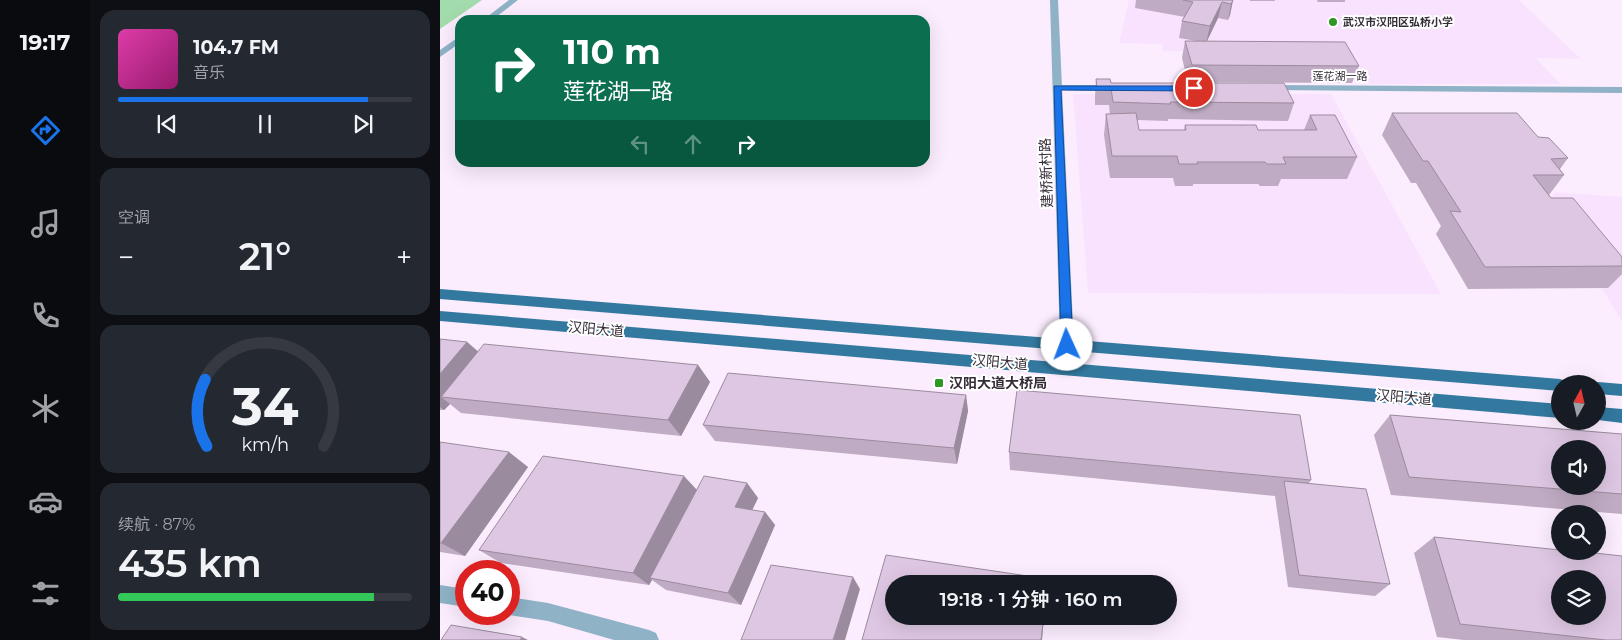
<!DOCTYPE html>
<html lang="zh">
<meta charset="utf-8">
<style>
:root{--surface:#171b24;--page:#242831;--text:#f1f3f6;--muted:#9ea1a6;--line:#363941;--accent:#1a73e8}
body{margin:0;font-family:Montserrat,"Noto Sans SC",sans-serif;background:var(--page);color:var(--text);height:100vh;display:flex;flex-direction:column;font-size:19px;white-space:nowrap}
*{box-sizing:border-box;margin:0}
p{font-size:16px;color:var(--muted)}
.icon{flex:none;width:28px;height:28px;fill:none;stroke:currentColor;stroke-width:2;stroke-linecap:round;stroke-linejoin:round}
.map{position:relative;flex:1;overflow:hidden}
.panel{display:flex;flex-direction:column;gap:10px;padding:10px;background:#0d0f14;width:350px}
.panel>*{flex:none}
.banner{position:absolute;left:15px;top:15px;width:475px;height:152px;border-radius:15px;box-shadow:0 5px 20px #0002;background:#0b6e4f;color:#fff;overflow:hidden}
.needle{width:32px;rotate:8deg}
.fabs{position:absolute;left:1111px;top:375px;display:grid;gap:10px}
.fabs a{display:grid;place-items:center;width:55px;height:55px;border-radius:50%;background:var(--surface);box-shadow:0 5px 20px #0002;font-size:25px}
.speed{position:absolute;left:15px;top:560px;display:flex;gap:10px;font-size:25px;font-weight:700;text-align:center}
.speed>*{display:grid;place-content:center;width:65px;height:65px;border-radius:50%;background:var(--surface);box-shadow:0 5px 20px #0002;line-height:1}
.speed .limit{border:8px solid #d22;background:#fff;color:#111}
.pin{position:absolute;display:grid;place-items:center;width:42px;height:42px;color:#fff;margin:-21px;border:2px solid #fff;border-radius:50%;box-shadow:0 1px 5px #0007}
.me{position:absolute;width:55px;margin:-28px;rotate:358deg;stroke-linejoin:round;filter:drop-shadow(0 0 4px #0008)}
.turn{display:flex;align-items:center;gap:18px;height:105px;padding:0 25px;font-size:22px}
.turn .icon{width:65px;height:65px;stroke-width:2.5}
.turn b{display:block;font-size:35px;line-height:42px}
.lanes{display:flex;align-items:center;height:48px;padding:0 25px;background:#0003;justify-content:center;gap:25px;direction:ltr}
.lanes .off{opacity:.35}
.big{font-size:38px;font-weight:600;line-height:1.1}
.panel .card{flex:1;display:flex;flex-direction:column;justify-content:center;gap:8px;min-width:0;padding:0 18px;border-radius:15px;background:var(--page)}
.panel .dial{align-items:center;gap:0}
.dial svg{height:130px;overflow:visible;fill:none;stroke:var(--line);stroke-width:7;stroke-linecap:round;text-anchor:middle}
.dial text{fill:var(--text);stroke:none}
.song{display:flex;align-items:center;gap:15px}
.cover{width:60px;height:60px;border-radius:8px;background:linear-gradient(135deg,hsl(320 70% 55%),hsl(320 70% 35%))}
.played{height:5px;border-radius:2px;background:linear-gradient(90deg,var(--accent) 85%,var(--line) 85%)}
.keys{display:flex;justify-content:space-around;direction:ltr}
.heat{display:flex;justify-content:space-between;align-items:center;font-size:28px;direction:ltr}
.charge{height:8px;border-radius:4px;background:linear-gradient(90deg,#34c759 87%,var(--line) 0)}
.trip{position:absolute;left:445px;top:575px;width:292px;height:50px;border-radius:25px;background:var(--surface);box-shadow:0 5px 20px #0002;font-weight:600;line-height:50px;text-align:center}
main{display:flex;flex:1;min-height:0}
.tab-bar{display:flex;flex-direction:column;width:90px;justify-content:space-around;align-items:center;background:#090b0e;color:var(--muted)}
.tab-bar .icon{width:35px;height:35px}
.tab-bar .on{color:var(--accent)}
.tab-bar b{font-size:22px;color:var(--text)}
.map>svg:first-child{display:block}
.built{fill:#f9e2fd}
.green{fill:#a3dcac}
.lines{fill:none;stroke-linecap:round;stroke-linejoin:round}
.minor{fill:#8fb2c7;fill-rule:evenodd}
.tertiary{fill:#8fb2c7;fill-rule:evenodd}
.primary{fill:#33799f;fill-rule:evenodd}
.wall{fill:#bfabc3}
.shaded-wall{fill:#9b8b9f}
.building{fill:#dec7e3;stroke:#9b8b9f;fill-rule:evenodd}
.route{fill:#1a73e8;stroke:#114b97}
.poi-dot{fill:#2d9823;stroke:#fff;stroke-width:2}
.labels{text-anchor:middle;stroke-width:4;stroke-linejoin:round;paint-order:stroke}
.far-poi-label{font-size:11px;font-weight:bold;fill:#352c37;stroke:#fff;text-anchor:start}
.far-street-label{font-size:11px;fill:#352c37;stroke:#fff}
.street-label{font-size:14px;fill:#352c37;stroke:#fff}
.poi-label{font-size:14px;font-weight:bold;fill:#352c37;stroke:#fff;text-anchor:start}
</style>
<main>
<nav class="tab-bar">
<b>19:17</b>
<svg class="icon on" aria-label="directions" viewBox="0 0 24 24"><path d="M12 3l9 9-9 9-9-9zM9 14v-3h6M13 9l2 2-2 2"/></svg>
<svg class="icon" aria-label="music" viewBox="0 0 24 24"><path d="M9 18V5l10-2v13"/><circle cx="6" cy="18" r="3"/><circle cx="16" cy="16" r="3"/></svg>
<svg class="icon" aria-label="phone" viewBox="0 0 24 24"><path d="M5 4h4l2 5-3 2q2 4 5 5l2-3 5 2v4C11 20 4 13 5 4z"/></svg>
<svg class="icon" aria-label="climate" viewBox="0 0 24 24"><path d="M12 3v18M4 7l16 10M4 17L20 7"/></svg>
<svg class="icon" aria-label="car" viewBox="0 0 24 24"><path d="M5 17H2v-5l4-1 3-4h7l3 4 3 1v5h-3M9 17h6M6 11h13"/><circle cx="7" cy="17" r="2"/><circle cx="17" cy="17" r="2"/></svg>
<svg class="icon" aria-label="filters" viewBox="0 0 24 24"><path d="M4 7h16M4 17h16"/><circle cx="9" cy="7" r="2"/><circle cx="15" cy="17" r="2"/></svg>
</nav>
<section class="panel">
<div class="card">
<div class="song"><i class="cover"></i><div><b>104.7 FM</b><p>音乐</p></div></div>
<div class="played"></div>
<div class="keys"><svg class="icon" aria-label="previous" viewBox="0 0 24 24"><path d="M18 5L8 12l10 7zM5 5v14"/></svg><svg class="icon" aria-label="pause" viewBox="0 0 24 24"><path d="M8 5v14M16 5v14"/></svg><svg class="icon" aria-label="next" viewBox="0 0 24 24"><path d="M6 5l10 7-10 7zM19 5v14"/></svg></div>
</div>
<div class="card"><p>空调</p>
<div class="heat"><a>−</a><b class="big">21°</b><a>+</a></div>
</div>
<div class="card dial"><svg viewBox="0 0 100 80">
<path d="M14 69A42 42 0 1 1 86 69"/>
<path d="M14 69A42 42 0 0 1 13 28" stroke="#1a73e8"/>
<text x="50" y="56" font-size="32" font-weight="700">34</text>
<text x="50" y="72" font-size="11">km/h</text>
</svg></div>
<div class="card"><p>续航 · 87%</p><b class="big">435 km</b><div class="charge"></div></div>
</section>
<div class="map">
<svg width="1182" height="640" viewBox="0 0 1182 640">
<rect width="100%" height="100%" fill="#fbedfe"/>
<path class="built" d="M689 0H1079L1141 59 1096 58 1120 84H930L910 51H723L722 44 679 43Z
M633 94H891L1001 294 648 293Z
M1115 192 1182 197V321L1108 201Z"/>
<path class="green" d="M0 0H42L0 29Z"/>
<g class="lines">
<path class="minor" d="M69 0H78L52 20H43Z
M20 36V43L0 57V50Z
M617 85H674L679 88 674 91 614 90V86Z
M828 85 1182 87V93L825 90V86Z
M0 585 26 589V607L0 603Z
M69 597 108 603 209 630 216 633 219 640H174L108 621 69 615 65 614H69Z"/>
<path class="tertiary" d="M610 0H618L634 345 632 349 627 351 622 349 620 345Z"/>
<path class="primary" d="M0 289 1120 379 1125 381 1127 384H1120V391L0 299Z
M0 311 1120 404V418L0 321Z
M1158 382 1182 384V396L1158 394V384H1153Z
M1158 407 1182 409V423L1158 420Z"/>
</g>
<path class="wall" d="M696 0H793L790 15 788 20 778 18 767 41 919 66 912 83 748 82 742 58 745 41H757L739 38 742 21 745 17 695 8Z
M810 0H835V1H810Z
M877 0H905V2H878Z
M656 79 671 83 854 103 848 121 728 119V121L697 120 699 130H744L745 125 818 130H864L870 115 917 157 907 179H841L838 186H820L818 184H753V186H735L733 178H670L664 135 666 114H670L669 105H655V97Z
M952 113 1098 137 1128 158 1120 169 1124 175 1109 195 1111 198 1182 257V274L1168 288 1028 289 996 234 1001 226 976 183H971L942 135Z
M0 339 27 342 38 351 258 365 270 382 241 436 21 413 10 404 4 410H0Z
M526 395 528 411 517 464 275 441 263 425Z
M950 415 1182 434V514L951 495 934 435Z
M0 442 88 467 25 556 0 552Z
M569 452 871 480 869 483 950 584 935 596 848 587 835 496 570 470Z
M307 483 318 498 312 510 325 512 335 525 301 605 226 590 212 580 209 585 61 563 39 550Z
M994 537 1182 640H1024L997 637 974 553Z"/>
<path class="shaded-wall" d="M793 0 790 15 788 20 791 4Z
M782 2 778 18 766 43 770 26Z
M27 342 46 359 1 397 10 404 4 410 0 407V374Z
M258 365 270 382 241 436 228 420Z
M526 395 528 411 517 464 514 448Z
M69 452 88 467 25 556 1 543Z
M244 476 257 490 210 578 212 580 209 585 193 573Z
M307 483 318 498 307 521 295 507Z
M325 512 335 525 301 605 288 593Z
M413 577 420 589 405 640H393Z
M604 616 602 640H601Z
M82 637 88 640H80Z"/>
<path class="building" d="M743 0H793L791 4 782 2 770 26 742 21 753 2Z
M745 41 905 42 919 66 752 65Z
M656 79H670L671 83H844L854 103 730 102 731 104 673 102 671 88H657Z
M696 113 699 130H746L745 125H816L818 130H877L870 115H895L917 157H843L846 164H827L825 162H757L758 164H739L737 156H672L666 114Z
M952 113H1077L1098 137 1109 138 1128 158 1111 159 1124 175H1093L1111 198H1133L1182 257V266L1045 267 1010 211 1021 212 988 161H983Z
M0 339 27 342 0 374Z
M44 344 258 365 228 420 1 397Z
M288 373 526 395 514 448 263 425Z
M577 390 860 415 871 480 569 452Z
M950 415 1182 434V494L969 477ZM1120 449H1158V486H1120Z
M0 442 69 452 1 543H0Z
M103 456 244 476 193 573 39 550Z
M264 476 307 483 295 507 325 512 288 593 210 578Z
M844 481 926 489 950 584 859 575Z
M994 537 1120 550V551H1136L1182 556V640H1166L1020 624ZM1120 579H1158V616H1120Z
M446 555 608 579V584H454V616H604L601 640H422Z
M331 565 413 577 393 640H301Z
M11 625 82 637 80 640H1Z"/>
<path class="route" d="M614 86H754L757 88 754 91 621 90 633 345 631 349H623L621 345Z"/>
<g class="poi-dot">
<circle cx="893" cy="22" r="5"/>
<rect x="494" y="378" width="10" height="10" rx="2.5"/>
</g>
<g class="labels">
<g class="far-poi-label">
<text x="903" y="26">武汉市汉阳区弘桥小学</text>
</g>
<g class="far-street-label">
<text x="900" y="80">莲花湖一路</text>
</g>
<g class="street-label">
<text transform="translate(606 173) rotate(-92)" y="5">建桥新村路</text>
<text transform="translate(156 329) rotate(5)" y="5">汉阳大道</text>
<text transform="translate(560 362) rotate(5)" y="5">汉阳大道</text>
<text transform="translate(964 397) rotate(5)" y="5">汉阳大道</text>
</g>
<g class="poi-label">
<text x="509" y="388">汉阳大道大桥局</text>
</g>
</g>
</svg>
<div class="fabs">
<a><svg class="needle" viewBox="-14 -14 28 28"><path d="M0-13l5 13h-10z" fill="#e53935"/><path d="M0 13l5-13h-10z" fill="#9ea1a6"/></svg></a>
<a><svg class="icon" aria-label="sound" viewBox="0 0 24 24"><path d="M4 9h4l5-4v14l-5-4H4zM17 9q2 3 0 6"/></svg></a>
<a><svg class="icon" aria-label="search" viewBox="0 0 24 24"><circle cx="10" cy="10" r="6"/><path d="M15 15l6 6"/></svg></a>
<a><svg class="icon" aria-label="layers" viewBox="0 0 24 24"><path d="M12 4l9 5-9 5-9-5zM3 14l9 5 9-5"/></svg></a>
</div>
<div class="speed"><div class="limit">40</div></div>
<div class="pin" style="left:754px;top:88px;background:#d93025"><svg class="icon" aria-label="arrive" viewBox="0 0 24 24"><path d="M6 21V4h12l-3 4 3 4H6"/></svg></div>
<svg class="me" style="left:627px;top:345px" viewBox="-20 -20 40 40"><circle r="19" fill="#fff"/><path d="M0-13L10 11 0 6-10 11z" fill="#1a73e8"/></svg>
<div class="trip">19:18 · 1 分钟 · 160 m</div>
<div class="banner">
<div class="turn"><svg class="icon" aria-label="right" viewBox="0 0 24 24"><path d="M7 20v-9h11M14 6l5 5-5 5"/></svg><div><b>110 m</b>莲花湖一路</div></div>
<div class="lanes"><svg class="icon off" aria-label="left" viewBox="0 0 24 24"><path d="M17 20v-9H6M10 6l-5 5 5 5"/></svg><svg class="icon off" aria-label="ahead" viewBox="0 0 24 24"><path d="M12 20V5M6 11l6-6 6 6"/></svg><svg class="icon" aria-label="right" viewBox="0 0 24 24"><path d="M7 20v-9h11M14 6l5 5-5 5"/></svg></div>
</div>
</div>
</main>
